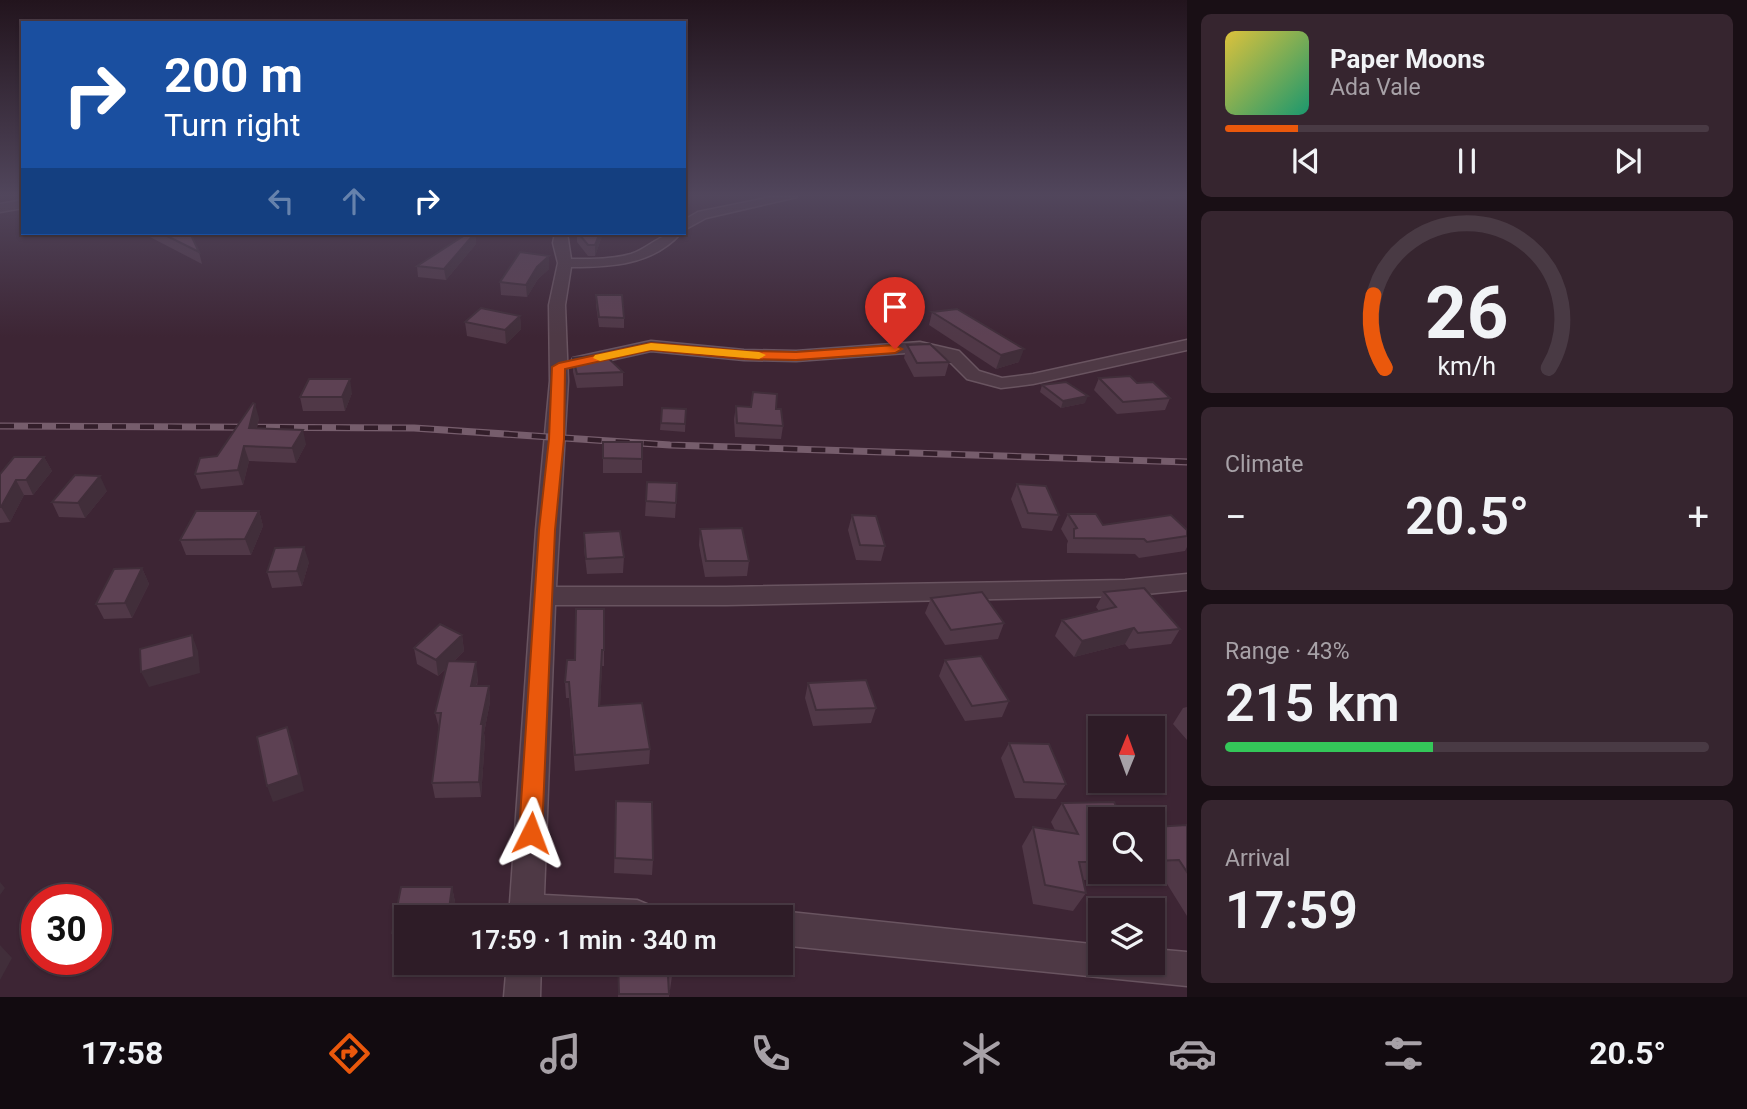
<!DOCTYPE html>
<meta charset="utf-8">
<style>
:root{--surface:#2e1c27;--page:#36252f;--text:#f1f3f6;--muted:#a7a1a7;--line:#493a44;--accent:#ea580c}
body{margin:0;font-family:Roboto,sans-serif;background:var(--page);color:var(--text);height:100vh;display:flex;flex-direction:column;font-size:26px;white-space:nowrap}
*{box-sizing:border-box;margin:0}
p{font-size:23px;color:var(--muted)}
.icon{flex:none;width:38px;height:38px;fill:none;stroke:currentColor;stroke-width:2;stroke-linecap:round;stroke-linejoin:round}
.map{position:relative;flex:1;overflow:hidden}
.panel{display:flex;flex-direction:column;gap:14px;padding:14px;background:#190f15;width:560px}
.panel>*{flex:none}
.guide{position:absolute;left:21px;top:21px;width:665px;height:214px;border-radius:0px;box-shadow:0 2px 5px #0004,0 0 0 2px var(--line);background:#1a4fa0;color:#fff;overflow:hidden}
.needle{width:46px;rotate:1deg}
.controls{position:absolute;left:1088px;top:716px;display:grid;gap:14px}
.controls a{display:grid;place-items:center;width:77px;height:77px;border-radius:0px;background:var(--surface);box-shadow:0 2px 5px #0004,0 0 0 2px var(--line);font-size:35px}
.speed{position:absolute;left:21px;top:884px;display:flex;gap:14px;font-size:35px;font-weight:700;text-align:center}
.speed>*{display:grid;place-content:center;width:91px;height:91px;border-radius:50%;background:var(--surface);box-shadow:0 2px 5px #0004,0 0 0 2px var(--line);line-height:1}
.speed .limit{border:10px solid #d22;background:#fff;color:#111}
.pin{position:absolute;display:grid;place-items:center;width:60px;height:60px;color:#fff;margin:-72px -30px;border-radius:50% 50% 50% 0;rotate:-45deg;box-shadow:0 0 7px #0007}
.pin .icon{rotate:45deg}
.me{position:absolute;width:77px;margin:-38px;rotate:3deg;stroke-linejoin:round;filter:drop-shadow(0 0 5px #0008)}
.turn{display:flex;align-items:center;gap:24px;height:147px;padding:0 28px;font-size:32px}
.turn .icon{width:91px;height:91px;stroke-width:2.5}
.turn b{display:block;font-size:49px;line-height:60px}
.lanes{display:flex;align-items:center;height:66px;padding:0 28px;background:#0003;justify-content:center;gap:35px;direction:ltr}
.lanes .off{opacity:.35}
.big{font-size:52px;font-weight:600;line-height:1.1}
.panel .widget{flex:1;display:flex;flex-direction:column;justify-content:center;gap:10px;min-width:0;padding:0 24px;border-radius:10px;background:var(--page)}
.panel .dial{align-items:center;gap:0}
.dial svg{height:182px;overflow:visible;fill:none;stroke:var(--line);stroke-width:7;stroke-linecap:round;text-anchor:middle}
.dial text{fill:var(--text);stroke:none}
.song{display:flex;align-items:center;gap:21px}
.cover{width:84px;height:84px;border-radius:10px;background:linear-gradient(135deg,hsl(50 70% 55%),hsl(160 70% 35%))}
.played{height:7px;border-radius:4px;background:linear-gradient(90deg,var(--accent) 15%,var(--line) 15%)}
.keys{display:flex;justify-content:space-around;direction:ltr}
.heat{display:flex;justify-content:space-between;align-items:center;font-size:38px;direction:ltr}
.charge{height:10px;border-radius:5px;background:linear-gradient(90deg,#34c759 43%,var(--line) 0)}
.trip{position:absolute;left:394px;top:905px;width:399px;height:70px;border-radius:0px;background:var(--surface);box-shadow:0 2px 5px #0004,0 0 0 2px var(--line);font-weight:600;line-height:70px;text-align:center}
.menu{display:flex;height:112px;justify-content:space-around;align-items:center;background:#120b10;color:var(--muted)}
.menu .icon{width:49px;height:49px}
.menu .selected{color:var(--accent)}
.menu b{font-size:32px;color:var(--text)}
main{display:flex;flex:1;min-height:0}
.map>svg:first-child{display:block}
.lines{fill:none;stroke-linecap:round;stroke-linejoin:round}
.minor-casing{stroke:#695460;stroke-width:3}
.minor{fill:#4e3945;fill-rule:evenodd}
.rail-casing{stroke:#765d6c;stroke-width:7}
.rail{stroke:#331e2a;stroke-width:4.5;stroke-dasharray:14;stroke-linecap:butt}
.wall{fill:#503847}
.shaded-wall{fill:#412e3a}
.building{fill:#5d4153;stroke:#412e3a;stroke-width:2}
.route{fill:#ea580c;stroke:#983908;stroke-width:2}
.slow{fill:#f59e0b}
</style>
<main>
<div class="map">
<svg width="1187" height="997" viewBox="0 0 1187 997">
<rect width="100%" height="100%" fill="#3d2534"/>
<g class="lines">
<defs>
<path id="minor" d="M771 197H797L706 218 684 230V220L698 212Z
M23 200V208L0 212V204Z
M555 233H567L571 259H575C593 259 613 259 631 254 649 248 661 232 681 233 653 265 611 267 571 267L565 305 568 381 556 587H726L1125 580 1187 574V590L1125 596 726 605H555L544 895 637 900 649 905 654 917H509L536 530 550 381 549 305 558 263 553 243Z
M1187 340V350L1033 384 1001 388 967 379 947 359 920 352 796 361 744 360 651 351 579 367 571 362 573 358 651 341 744 350 796 351 920 342 959 351 979 371 1002 378 1033 374Z
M780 911 1101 945V962H1153V949L1187 952V986L780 945V917H768Z
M507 962H541L540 997H504Z"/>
</defs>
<use href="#minor" class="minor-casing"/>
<use href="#minor" class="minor"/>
<defs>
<path id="rail" d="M0 426 414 428 670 445 1187 462"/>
</defs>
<use href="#rail" class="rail-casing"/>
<use href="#rail" class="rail"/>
</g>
<path class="wall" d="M1129 197H1187V198L1173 201 1166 198 1141 202Z
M149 233H190L199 252 202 264 150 237Z
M475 233 476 244 446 280 418 277 417 266Z
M570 233H603L595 256H588L577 242V237L570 236Z
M549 269 538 279 527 297 501 295 500 282Z
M596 295 624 318V328L599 327 596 305Z
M932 312 1019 362 996 369 929 325Z
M520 316 521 329 506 344 467 336 465 322Z
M907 345 949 362 945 376 914 377 904 358Z
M573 358 623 372V386L577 388 573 372Z
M1099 378 1137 383 1170 398 1165 410 1117 414 1094 390Z
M1042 385 1085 403 1061 408 1040 392Z
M352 393 345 411H303L300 397Z
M736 406 776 409 783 426 781 439 735 437 734 419Z
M662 408 686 409 685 432 660 430Z
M259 418 257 428 306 444 296 463 249 461 243 485 201 489 195 474Z
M603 442 642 459V473H603Z
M44 457 52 471 33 495H24L10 522 0 523V474Z
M647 482 676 503 675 518 645 516Z
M1017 484 1059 515 1052 531 1022 528 1011 499Z
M107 491 85 518 59 517 52 502Z
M259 511 263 526 251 555H186L180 540Z
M1068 514 1103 525 1187 530V547L1185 551 1139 558 1135 554 1067 553V544L1068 541 1061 529Z
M852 515 885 546 881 561 856 560 848 530Z
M700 529 749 561 747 576 705 577 699 545Z
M584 533 624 557 623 573 587 574 584 549Z
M309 562 302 586 272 588 267 572Z
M142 568 149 584 132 618 104 619 96 604Z
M1104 592 1180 629 1171 644 1129 649 1125 644 1074 657 1055 636 1062 620 1099 611 1096 607Z
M931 598 1004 623 998 639 945 645 925 613Z
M604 609V666H602L600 706 650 749 649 764 575 771 569 698H566L565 682 575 660Z
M462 635 464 651 454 661 478 678 477 686H489L490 702 484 733 485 740 481 797 435 798 432 783 439 728 435 713 446 669 438 676 417 664 414 648Z
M945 660 1009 701 1002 717 965 721 939 676Z
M808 683 876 708 871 723 813 726 805 698Z
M1187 707V740L1173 724 1183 708Z
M1009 743 1066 784 1056 799 1015 798 1001 758Z
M616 801 653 860 652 875 614 873Z
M1062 803 1101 819V872H1153V827L1187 825V916L1164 879 1083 880 1086 893 1073 911 1033 904 1022 846 1033 827 1055 830 1051 822Z
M401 887H452L455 902 453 917H406V947H397L392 933Z
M618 962 672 976 670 990H669V997H618Z"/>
<path class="shaded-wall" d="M868 197H899L867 200Z
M1143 197H1166L1141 202Z
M1174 197H1187V198L1173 201Z
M475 233 476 244 446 280 444 269Z
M600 233H603L595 256V245Z
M549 256V269L538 279 527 297 526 285 537 267Z
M520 316 521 329 506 344 505 330Z
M1024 349 1019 362 996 369 1001 355Z
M350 379 352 393 345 411 342 397Z
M1088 396 1085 403 1061 408 1063 401Z
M255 404 259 418 253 442 249 428Z
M303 430 306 444 296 463 292 448Z
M244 446 249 461 243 485 238 470Z
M44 457 52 471 33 495 26 480Z
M100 476 107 491 85 518 78 503Z
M16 480 24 495 10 522 1 507Z
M259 511 263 526 251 555 245 539Z
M304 547 309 562 302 586 297 571Z
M142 568 149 584 132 618 125 603Z
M1134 628 1125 644 1074 657 1082 641Z
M192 635 198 651 200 673 149 687 141 672Z
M462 635 464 651 438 676 436 660Z
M476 662 478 678 473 701 471 686Z
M489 686 490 702 484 733 485 740 481 797 479 782 481 724Z
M287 727 293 743 304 791 273 802 267 786Z
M0 882 5 888 0 895Z
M452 887 455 902 453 917H448Z
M0 945 12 958 0 980Z"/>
<path class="building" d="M161 233H190L199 252Z
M468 233H475L444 269 417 266Z
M578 233H600L595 245H588Z
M520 252 549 256 537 267 526 285 500 282Z
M596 295H622L624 318 599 317Z
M481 308 520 316 505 330 465 322Z
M957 309 1024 349 1001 355 932 312Z
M930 344 949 362 917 363 907 345Z
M605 355 623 372 577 374 573 358Z
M1130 376 1137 383 1153 382 1170 398 1123 402 1099 378Z
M309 379H350L342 397H300Z
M1066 382 1088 396 1063 401 1042 385Z
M753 392 777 394 776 409H781L783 426 737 423 736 406 751 407Z
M253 403 255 404 249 428 303 430 292 448 244 446 238 470 195 474 200 458 217 456Z
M662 408 686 409 685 424 661 423Z
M603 442H642V459L603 458Z
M14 457H44L26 480H16L1 507H0V474Z
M75 475 100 476 78 503 52 502Z
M647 482 677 483 676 503 646 501Z
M1017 484 1046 486 1059 515 1028 513Z
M196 511H259L245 539 180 540Z
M1068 514H1096L1103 525 1171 515 1187 530V536L1147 542 1144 539 1074 538V529L1077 528Z
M852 515 876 516 885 546 860 545Z
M742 528 749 561H706L700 529Z
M620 531 624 557 586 559 584 533Z
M304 547 297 571 267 572 275 548Z
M142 568 125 603 96 604 114 569Z
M1144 588 1180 629 1138 633 1134 628 1082 641 1062 620 1116 607 1104 592Z
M982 592 1004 623 951 630 931 598Z
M576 609H604V650H602L599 706 642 703 650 749 575 755 569 682H565L567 660H575Z
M440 624 462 635 436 660 414 648Z
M192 635 194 657 141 672 140 649Z
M981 656 1009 701 972 706 945 660Z
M448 661 476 662 471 686H489L481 724H483L479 782 432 783 441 713H435Z
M866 680 876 708 816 710 808 683Z
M287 727 299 775 267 786 257 737Z
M1009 743 1049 744 1066 784 1024 782Z
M616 801 652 802 653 860 615 858Z
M1114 802 1123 819H1101V862H1079L1086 893 1045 885 1033 827 1078 834 1062 803Z
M1187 825V872L1179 860 1153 861V827Z
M401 887H452L448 917H406V933H392Z
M618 962H671L672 976H668L669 994H619Z"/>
<linearGradient id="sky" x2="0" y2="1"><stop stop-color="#22141d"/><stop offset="0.58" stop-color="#51465c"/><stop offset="1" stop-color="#51465c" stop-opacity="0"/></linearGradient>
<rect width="1187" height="337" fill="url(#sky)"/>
<path class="route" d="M651 343 744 351 796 352 895 345 902 349 895 353 796 360 744 359 651 350 565 369 564 439 555 530 542 833 539 840 531 843 523 840 519 833 539 530 549 439 552 367 559 363Z"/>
<path class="slow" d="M651 343 759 352 766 355 759 359 651 350 600 361 593 358 595 355Z"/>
</svg>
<div class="controls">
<a><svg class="needle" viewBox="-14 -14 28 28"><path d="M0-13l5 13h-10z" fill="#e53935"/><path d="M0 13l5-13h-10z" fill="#a7a1a7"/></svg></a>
<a><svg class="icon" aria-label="search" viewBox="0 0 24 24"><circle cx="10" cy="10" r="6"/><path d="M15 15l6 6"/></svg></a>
<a><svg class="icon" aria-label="layers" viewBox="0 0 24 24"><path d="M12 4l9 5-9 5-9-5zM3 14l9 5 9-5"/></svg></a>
</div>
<div class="speed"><div class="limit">30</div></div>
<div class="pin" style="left:895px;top:349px;background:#d93025"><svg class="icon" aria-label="arrive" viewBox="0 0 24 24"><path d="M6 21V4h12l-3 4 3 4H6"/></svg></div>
<svg class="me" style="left:531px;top:833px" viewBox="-20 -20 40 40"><path d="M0-17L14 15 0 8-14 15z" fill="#ea580c" stroke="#fff" stroke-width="4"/></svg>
<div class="trip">17:59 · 1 min · 340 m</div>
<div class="guide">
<div class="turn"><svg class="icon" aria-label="right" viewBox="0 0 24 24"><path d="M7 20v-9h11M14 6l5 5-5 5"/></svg><div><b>200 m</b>Turn right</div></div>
<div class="lanes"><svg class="icon off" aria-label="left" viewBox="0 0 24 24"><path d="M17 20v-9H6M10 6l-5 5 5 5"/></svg><svg class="icon off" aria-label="ahead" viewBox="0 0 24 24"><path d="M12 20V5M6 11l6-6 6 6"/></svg><svg class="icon" aria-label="right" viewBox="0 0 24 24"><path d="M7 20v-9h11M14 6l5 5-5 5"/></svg></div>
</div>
</div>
<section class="panel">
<div class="widget">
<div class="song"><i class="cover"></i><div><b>Paper Moons</b><p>Ada Vale</p></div></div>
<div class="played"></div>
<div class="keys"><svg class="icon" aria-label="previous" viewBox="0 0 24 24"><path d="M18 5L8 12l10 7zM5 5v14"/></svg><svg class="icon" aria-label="pause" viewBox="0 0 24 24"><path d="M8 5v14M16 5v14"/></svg><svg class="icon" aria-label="next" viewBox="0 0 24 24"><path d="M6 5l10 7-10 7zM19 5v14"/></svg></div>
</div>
<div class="widget dial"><svg viewBox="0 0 100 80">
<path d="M14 69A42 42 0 1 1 86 69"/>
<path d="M14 69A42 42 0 0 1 9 37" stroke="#ea580c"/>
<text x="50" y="56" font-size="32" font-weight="700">26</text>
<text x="50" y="72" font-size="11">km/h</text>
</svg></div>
<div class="widget"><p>Climate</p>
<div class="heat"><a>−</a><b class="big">20.5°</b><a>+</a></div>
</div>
<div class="widget"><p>Range · 43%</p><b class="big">215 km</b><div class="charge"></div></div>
<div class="widget"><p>Arrival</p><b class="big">17:59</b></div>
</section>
</main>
<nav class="menu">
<b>17:58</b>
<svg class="icon selected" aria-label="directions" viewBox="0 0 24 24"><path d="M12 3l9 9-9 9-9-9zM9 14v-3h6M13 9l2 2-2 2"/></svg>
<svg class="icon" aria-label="music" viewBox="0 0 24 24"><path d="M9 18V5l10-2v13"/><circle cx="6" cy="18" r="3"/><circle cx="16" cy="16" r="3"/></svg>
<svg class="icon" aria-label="phone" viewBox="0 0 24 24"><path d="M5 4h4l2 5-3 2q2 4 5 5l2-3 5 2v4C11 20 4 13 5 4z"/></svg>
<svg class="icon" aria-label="climate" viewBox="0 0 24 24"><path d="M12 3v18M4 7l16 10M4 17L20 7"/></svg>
<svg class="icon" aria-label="car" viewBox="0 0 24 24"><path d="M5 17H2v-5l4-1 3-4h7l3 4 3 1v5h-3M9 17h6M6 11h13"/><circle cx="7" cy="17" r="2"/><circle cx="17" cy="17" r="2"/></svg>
<svg class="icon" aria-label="filters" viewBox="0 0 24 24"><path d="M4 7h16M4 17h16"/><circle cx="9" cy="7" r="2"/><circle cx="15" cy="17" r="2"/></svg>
<b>20.5°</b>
</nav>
